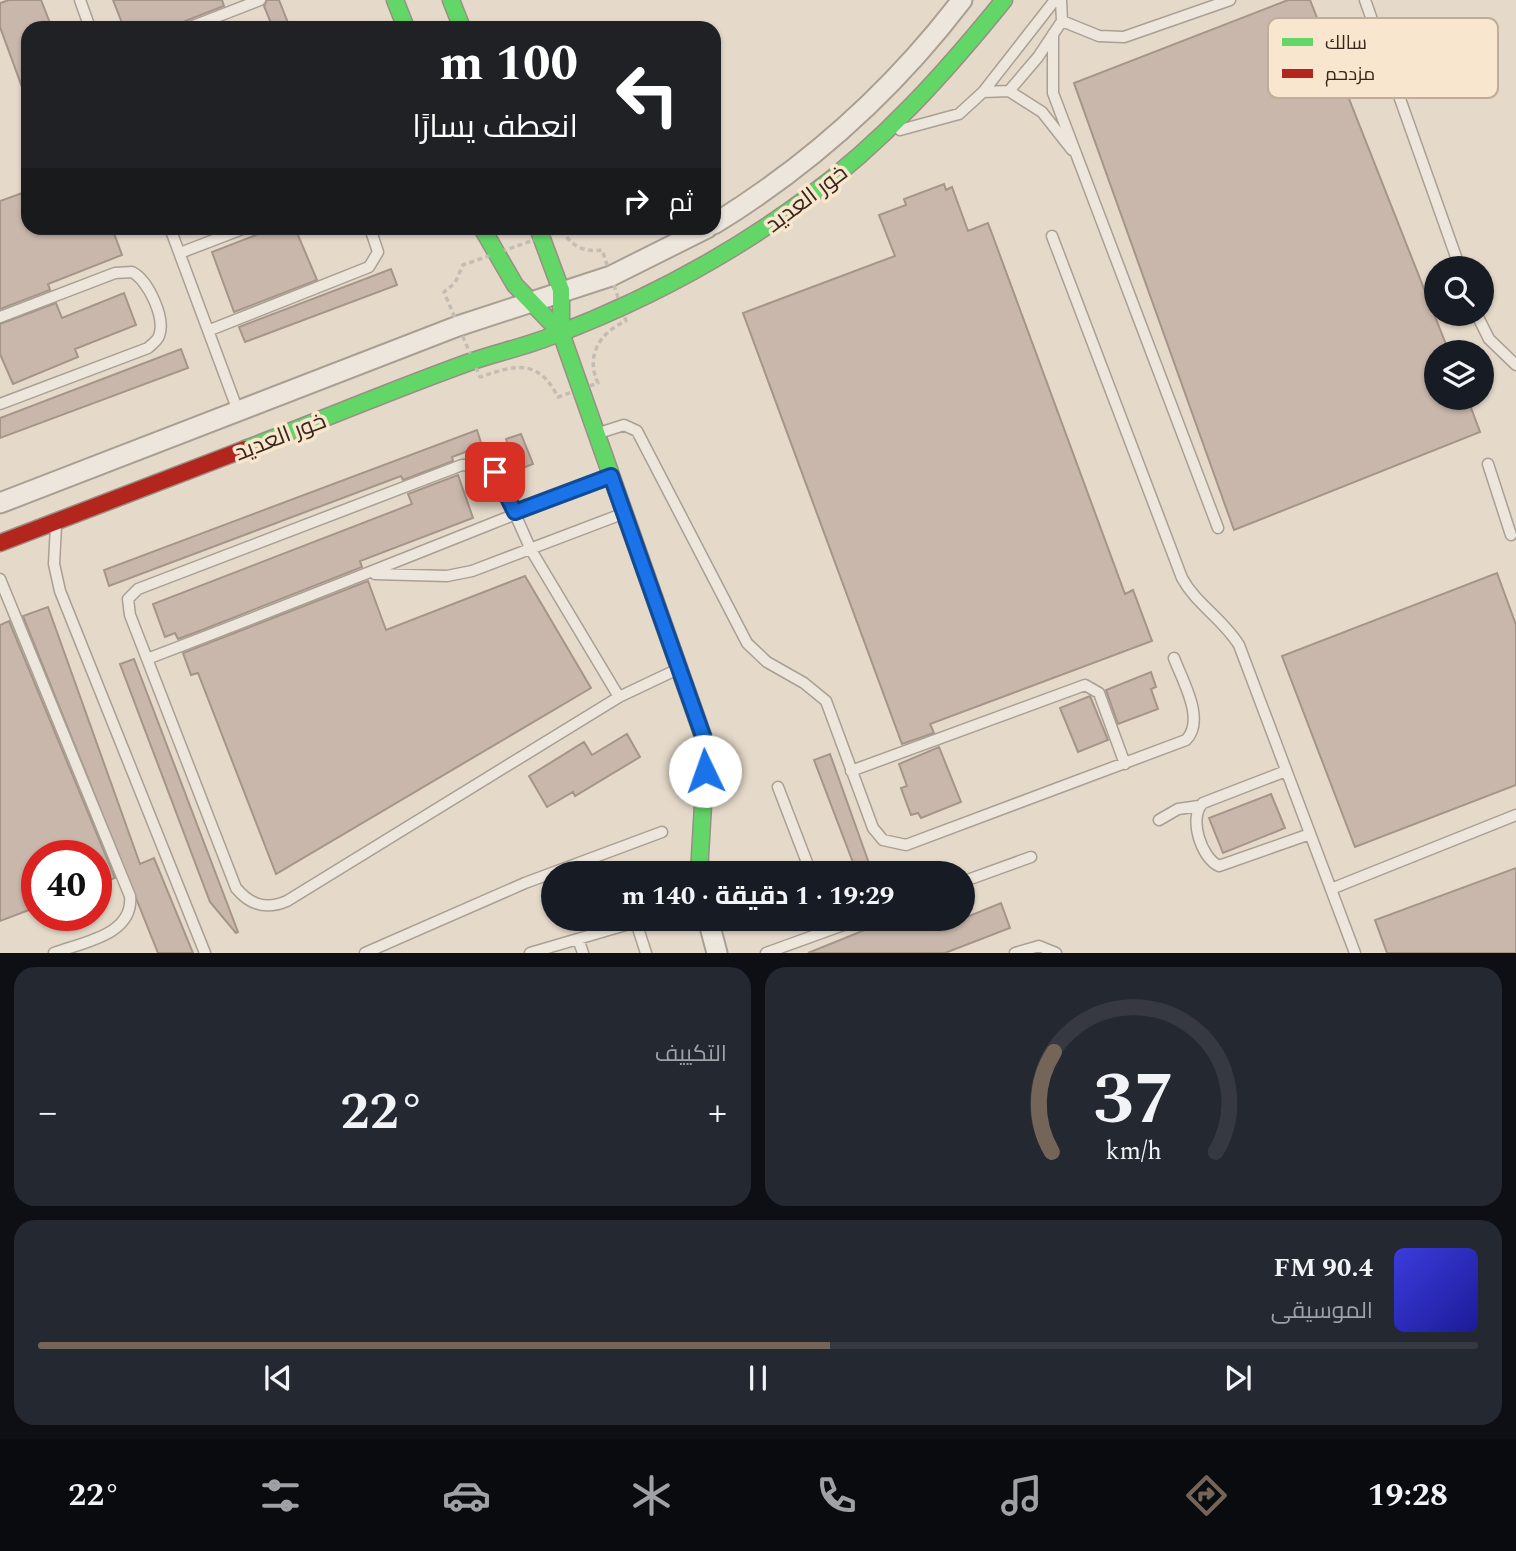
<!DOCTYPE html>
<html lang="ar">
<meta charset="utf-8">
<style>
:root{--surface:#171b24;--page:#242831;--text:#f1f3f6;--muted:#9ea1a6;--line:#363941;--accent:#756558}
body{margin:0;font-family:Spectral,Cairo,serif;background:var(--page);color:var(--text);direction:rtl;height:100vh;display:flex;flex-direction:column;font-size:26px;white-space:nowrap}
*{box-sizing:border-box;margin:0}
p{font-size:23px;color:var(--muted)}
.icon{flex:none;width:38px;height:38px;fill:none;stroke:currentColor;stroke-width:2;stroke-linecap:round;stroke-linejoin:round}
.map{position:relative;height:953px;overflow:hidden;direction:ltr}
.drawer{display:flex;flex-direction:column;gap:14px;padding:14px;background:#0d0f14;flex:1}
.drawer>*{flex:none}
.top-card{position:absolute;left:21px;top:21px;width:700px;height:214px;border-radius:21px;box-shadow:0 2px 5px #0004;direction:rtl;background:#202124;color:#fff;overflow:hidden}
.buttons{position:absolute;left:1424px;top:256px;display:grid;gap:14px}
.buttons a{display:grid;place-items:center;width:70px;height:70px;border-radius:50%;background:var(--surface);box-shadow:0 2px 5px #0004;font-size:35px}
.speed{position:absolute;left:21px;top:840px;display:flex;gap:14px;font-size:35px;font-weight:700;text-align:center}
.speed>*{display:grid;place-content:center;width:91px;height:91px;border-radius:50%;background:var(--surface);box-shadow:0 2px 5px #0004;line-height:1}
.speed .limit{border:10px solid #d22;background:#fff;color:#111}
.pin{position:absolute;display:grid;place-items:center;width:60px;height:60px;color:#fff;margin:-30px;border-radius:14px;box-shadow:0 4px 10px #0006}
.me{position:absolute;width:77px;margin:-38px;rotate:357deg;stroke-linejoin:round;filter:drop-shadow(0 0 5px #0008)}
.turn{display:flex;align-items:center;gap:24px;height:147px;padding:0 28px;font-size:32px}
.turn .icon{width:91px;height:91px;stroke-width:2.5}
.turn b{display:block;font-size:49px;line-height:60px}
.then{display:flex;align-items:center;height:66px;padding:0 28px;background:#0003;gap:14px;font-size:26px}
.big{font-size:52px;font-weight:700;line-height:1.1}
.drawer .card{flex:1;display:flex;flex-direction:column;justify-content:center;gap:10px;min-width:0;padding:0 24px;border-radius:21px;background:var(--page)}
.drawer .dial{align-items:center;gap:0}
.dial svg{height:182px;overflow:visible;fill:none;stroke:var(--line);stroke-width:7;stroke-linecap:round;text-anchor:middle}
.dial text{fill:var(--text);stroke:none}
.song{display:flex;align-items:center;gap:21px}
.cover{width:84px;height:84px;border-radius:10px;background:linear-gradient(135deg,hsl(240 70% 55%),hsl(240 70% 35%))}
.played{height:7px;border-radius:4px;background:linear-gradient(90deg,var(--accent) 55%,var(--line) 55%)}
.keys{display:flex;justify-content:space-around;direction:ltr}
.heat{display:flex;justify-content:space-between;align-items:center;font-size:38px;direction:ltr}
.drawer .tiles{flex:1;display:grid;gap:14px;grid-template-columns:1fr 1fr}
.card:last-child{grid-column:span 2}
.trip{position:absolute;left:541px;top:861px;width:434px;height:70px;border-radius:35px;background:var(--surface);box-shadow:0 2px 5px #0004;font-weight:700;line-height:70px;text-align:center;direction:rtl}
.menu{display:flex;height:112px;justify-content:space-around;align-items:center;background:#090b0e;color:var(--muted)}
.menu .icon{width:49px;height:49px}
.menu .active{color:var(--accent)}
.menu b{font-size:32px;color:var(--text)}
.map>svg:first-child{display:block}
.building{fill:#c9b7ab;stroke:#a59589;stroke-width:2}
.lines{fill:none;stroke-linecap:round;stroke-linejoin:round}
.lane-casing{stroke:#aa9f93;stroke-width:13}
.street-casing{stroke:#aa9f93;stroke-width:23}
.fast-casing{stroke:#998f84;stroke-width:19}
.jam-casing{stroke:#998f84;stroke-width:19}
.path{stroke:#c5bcb3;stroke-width:3.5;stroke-dasharray:5 3.5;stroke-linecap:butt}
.lane{stroke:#ede6dc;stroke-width:10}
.street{stroke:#ede6dc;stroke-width:19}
.fast{stroke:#63d668;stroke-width:16}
.jam{stroke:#b3261e;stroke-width:16}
.route-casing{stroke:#114b97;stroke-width:18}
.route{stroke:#1a73e8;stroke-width:12}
.labels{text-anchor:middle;stroke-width:7;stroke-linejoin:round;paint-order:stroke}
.street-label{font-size:23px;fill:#38261b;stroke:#f8e7ce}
.key{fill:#f8e7ce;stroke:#bead98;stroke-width:2}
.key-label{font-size:19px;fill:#38261b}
</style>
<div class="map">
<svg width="1516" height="953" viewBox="0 0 1516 953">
<rect width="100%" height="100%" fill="#e5daca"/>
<path class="building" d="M9 0H41L52 28H28L26 98 0 27V3Z
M113 0H222L224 6 185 21 181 28H124Z
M267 0H279L290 28H273L264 6Z
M1288 0H1310L1449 352H1437V397H1467L1480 432 1234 530 1074 83Z
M944 184 946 190 952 187 968 231 988 223 1125 594 1133 590 1152 641 930 724 934 733 902 744 743 313 895 256 879 215 906 205 904 199Z
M28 191V228H112L122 255 48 284 50 290 0 309V201Z
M274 228H295L317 280 234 312 212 252Z
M391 269 397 285 245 342 239 327Z
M124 293 136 325 75 349 78 357 13 384 0 354V324L56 303 62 318Z
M181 349 188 368 0 438V418Z
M477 430 482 446 452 457 453 461 403 480 401 476 109 586 104 570Z
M521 434 533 464 518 470 506 439Z
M458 475 473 518 360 561 362 567 202 630 178 639 175 633 165 637 153 604 412 504 408 494Z
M1497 573 1516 625V785L1355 847 1282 656Z
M525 576 591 688 276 874 198 673 191 675 183 653 368 581 386 630Z
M48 607 140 864 154 858 193 953H158L23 616Z
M9 621 115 878 96 885V856H37V907L0 921V625Z
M134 659 238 932 236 933 210 902 120 664Z
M1151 672 1156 687 1151 689 1158 709 1118 724 1106 690Z
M1090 696 1108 740 1078 752 1060 708Z
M627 734 640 757 575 796 573 792 547 807 529 776 584 742 592 755Z
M939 747 961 802 921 818 918 813 911 815 901 788 907 786 899 764Z
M830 754 871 869 857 873 814 760Z
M1271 794 1285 828 1223 853 1209 818Z
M1516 868V953H1387L1375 920Z
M1001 903 1010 928 945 953H808L892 919H962Z"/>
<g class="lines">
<defs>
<path id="lane" d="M80 0 90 28
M1365 0 1460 268
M1062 21 1099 36 1124 37 1230 0
M188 28 260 0
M1053 34V93L1218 528
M1009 91 1042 112 1072 150
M983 92 1055 0
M900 130 959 114 983 92 1009 91 1038 57 1062 21 1061 0
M170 228 238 411
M1052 236 1182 578C1196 604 1223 619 1239 645L1355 953
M180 253 245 228
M1476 313 1489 339 1516 365
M0 317 115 273 132 272C148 280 166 318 159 336 157 341 152 344 148 348L0 404
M210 330 369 267 378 252 370 228
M599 433 624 425 637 431 747 643 767 662 804 683 826 701 873 828 883 840 906 845 1186 740C1206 720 1182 680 1174 658
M1488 464 1511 535
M56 525 54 564 60 591 205 953
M375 574 447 576 472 571 622 514
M0 579 130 896C134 935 83 942 54 953
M147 659C302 600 455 538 609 477
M619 697 531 550 499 478 485 466 462 465 138 589 128 599 130 615 236 888C250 905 266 910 287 901L619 697 678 669
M851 771 1085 685 1099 693 1125 764
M1286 771 1203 803C1188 817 1201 858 1219 866L1310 834
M778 787 811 873
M1159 820 1178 809 1199 806
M962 882 1031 857
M1331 889 1516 815
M827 919 831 929
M636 922 646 953
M578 939 583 953
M365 953 525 883 662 832
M530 953 646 919
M766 953 860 919
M1015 953 1039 946 1056 953"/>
<path id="street" d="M714 224C810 165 894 89 962 0
M0 503 458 326 611 276 707 228
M708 919 717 953"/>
<path id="fast" d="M395 0 406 28
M451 0 462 28
M482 228 515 285 561 333
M538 228 561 290V333L703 736 705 771 699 873
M245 449C319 421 392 390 467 363 495 353 524 347 552 336 642 302 730 255 807 198 883 142 945 73 1004 0"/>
<path id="jam" d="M0 543 245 449"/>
</defs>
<use href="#lane" class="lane-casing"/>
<use href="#street" class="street-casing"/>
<use href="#fast" class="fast-casing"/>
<use href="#jam" class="jam-casing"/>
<path class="path" d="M562 230C570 245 584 253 602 250L626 321C600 332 585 356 598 383L558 397C538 358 515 365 480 377L444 292 455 283 463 265Z"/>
<use href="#lane" class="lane"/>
<use href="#street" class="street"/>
<use href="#fast" class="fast"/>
<use href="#jam" class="jam"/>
</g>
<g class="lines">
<defs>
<path id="route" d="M495 472 515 512 611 476 703 736 705 771"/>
</defs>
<use href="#route" class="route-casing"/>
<use href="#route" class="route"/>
</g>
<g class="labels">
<g class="street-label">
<text transform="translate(806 198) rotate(-37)" y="8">خور العديد</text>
<text transform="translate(280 436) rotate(-21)" y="8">خور العديد</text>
</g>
</g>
<rect x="1268" y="18" width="230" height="80" rx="10" class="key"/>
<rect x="1282" y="38" width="31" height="8" fill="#63d668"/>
<rect x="1282" y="69" width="31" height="9" fill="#b3261e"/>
<g class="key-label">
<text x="1325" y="49">سالك</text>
<text x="1325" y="80">مزدحم</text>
</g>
</svg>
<div class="buttons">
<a><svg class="icon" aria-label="search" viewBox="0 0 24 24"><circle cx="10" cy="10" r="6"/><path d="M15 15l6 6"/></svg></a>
<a><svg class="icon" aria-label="layers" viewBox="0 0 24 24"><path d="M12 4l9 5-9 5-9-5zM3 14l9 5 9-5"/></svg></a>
</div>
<div class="speed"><div class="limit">40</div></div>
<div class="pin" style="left:495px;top:472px;background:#d93025"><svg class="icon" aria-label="arrive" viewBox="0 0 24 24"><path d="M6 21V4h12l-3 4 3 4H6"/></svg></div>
<svg class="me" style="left:705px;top:771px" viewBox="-20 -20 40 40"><circle r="19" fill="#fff"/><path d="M0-13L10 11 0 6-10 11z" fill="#1a73e8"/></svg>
<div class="trip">19:29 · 1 دقيقة · 140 m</div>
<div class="top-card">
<div class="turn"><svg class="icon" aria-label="left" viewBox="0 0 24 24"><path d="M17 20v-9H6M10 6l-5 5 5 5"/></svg><div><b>100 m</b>انعطف يسارًا</div></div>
<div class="then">ثم<svg class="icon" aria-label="right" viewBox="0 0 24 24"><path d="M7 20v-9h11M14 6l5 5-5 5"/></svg></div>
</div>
</div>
<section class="drawer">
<div class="tiles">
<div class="card dial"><svg viewBox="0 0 100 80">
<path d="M14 69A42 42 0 1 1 86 69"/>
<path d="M14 69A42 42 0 0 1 15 25" stroke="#756558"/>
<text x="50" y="56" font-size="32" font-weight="700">37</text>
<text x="50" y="72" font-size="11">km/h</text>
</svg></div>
<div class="card"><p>التكييف</p>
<div class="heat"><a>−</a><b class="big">22°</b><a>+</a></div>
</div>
<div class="card">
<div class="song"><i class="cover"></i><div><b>90.4 FM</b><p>الموسيقى</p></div></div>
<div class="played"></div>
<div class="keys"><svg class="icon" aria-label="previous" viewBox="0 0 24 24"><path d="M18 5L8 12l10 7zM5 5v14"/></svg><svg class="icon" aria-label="pause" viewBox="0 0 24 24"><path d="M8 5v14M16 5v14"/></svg><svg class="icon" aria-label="next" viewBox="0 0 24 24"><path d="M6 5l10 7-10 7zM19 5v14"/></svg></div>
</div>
</div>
</section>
<nav class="menu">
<b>19:28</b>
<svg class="icon active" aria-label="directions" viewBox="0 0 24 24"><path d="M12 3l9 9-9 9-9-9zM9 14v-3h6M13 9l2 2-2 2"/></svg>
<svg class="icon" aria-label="music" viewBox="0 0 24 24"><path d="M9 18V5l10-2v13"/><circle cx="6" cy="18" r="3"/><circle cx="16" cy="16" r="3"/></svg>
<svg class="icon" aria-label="phone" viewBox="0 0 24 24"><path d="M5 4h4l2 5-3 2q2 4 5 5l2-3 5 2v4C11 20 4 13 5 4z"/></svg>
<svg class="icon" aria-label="climate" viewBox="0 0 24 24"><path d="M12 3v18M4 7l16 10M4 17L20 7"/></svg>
<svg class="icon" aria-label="car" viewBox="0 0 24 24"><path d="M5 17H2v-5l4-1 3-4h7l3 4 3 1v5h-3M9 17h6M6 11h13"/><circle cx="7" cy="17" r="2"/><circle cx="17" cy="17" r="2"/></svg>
<svg class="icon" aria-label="filters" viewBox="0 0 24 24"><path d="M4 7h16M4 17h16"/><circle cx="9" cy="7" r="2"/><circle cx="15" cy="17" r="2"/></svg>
<b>22°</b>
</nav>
